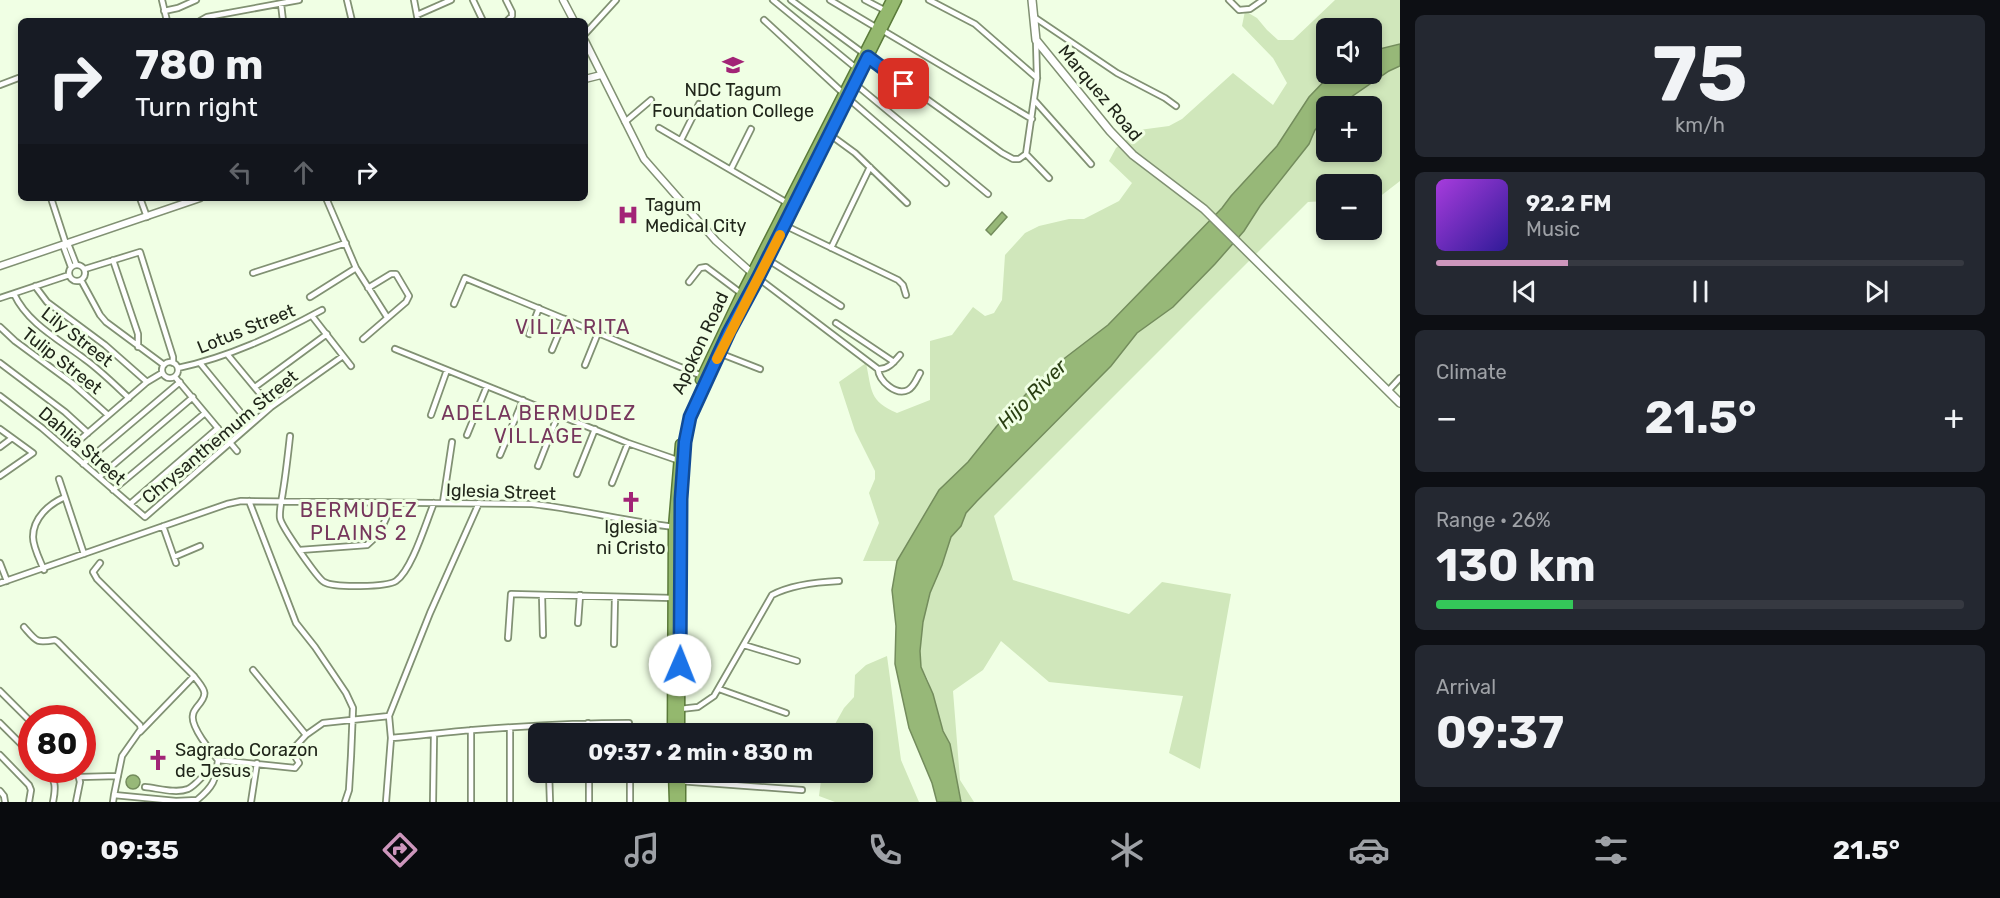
<!DOCTYPE html>
<meta charset="utf-8">
<style>
:root{--surface:#171b24;--page:#242831;--text:#f1f3f6;--muted:#9ea1a6;--line:#363941;--accent:#cd96bc}
body{margin:0;font-family:Rubik,sans-serif;background:var(--page);color:var(--text);height:100vh;display:flex;flex-direction:column;font-size:22px;white-space:nowrap}
*{box-sizing:border-box;margin:0}
p{font-size:20px;color:var(--muted)}
.icon{flex:none;width:33px;height:33px;fill:none;stroke:currentColor;stroke-width:2;stroke-linecap:round;stroke-linejoin:round}
.map{position:relative;flex:1;overflow:hidden}
.sheet{display:flex;flex-direction:column;gap:15px;padding:15px;background:#0d0f14;width:600px}
.sheet>*{flex:none}
.guide{position:absolute;left:18px;top:18px;width:570px;height:183px;border-radius:9px;box-shadow:0 3px 9px #0003;background:#171b24;color:var(--text);overflow:hidden}
.tools{position:absolute;left:1316px;top:18px;display:grid;gap:12px}
.tools a{display:grid;place-items:center;width:66px;height:66px;border-radius:9px;background:var(--surface);box-shadow:0 3px 9px #0003;font-size:30px}
.speed{position:absolute;left:18px;top:705px;display:flex;gap:12px;font-size:30px;font-weight:700;text-align:center}
.speed>*{display:grid;place-content:center;width:78px;height:78px;border-radius:50%;background:var(--surface);box-shadow:0 3px 9px #0003;line-height:1}
.speed .limit{border:9px solid #d22;background:#fff;color:#111}
.pin{position:absolute;display:grid;place-items:center;width:51px;height:51px;color:#fff;margin:-26px;border-radius:12px;box-shadow:0 3px 9px #0006}
.me{position:absolute;width:66px;margin:-33px;rotate:1deg;stroke-linejoin:round;filter:drop-shadow(0 0 4px #0008)}
.turn{display:flex;align-items:center;gap:21px;height:126px;padding:0 18px;font-size:27px}
.turn .icon{width:78px;height:78px;stroke-width:2.5}
.turn b{display:block;font-size:42px;line-height:51px}
.lanes{display:flex;align-items:center;height:57px;padding:0 18px;background:#0003;justify-content:center;gap:30px;direction:ltr}
.lanes .off{opacity:.35}
.big{font-size:45px;font-weight:700;line-height:1.1}
.sheet .tile{flex:1;display:flex;flex-direction:column;justify-content:center;gap:9px;min-width:0;padding:0 21px;border-radius:9px;background:var(--page)}
.sheet .dial{align-items:center;gap:0}
.dial b{font-size:78px;line-height:1}
.song{display:flex;align-items:center;gap:18px}
.cover{width:72px;height:72px;border-radius:9px;background:linear-gradient(135deg,hsl(280 70% 55%),hsl(250 70% 35%))}
.played{height:6px;border-radius:3px;background:linear-gradient(90deg,var(--accent) 25%,var(--line) 25%)}
.keys{display:flex;justify-content:space-around;direction:ltr}
.heat{display:flex;justify-content:space-between;align-items:center;font-size:33px;direction:ltr}
.charge{height:9px;border-radius:4px;background:linear-gradient(90deg,#34c759 26%,var(--line) 0)}
.trip{position:absolute;left:528px;top:723px;width:345px;height:60px;border-radius:9px;background:var(--surface);box-shadow:0 3px 9px #0003;font-weight:700;line-height:60px;text-align:center}
.tabs{display:flex;height:96px;justify-content:space-around;align-items:center;background:#090b0e;color:var(--muted)}
.tabs .icon{width:42px;height:42px}
.tabs .current{color:var(--accent)}
.tabs b{font-size:27px;color:var(--text)}
main{display:flex;flex:1;min-height:0}
.map>svg:first-child{display:block}
.green{fill:#d0e7bb}
.water{fill:#97b878;stroke:#738c5c;stroke-width:1.5}
.lines{fill:none;stroke-linecap:round;stroke-linejoin:round}
.minor-casing{stroke:#819173;stroke-width:8}
.tertiary-casing{stroke:#819173;stroke-width:9}
.secondary-casing{stroke:#819173;stroke-width:10}
.trunk-casing{stroke:#5a7a39;stroke-width:11}
.minor{stroke:#fff;stroke-width:4.5}
.tertiary{stroke:#fff;stroke-width:6}
.secondary{stroke:#fff;stroke-width:7}
.trunk{stroke:#94b86e;stroke-width:8}
.route-casing{stroke:#114b97;stroke-width:15}
.route{stroke:#1a73e8;stroke-width:10}
.slow{stroke:#f59e0b;stroke-width:10}
.labels{text-anchor:middle;stroke-width:6;stroke-linejoin:round;paint-order:stroke}
.poi-label{font-size:18px;fill:#20261a;stroke:#f0ffe4}
.street-label{font-size:18px;fill:#20261a;stroke:#f0ffe4}
.neighbourhood-label{font-size:20px;letter-spacing:1.5px;fill:#76375c;stroke:#f0ffe4}
.water-label{font-size:20px;font-style:italic;fill:#2a3f12;stroke:#f0ffe4}
</style>
<main>
<div class="map">
<svg width="1400" height="802" viewBox="0 0 1400 802">
<rect width="100%" height="100%" fill="#f0ffe4"/>
<path class="green" d="M1335 0H1400V44L1371 51V28H1326V74H1331L1309 97 1277 146 1231 196 1222 208 1108 325 1061 361 1026 394 996 427 968 462 939 490 897 561H863L879 523 869 493 875 479V471L855 431 839 382 866 363C872 391 869 401 897 413L930 400V341L952 335 973 307 985 316 994 313 1002 300 1005 255 1025 233 1039 226 1069 219H1084L1119 201 1132 183 1109 161 1116 148 1139 130 1169 126 1182 119 1233 73 1273 105 1287 83 1273 58 1242 26 1245 11 1257 18 1267 30 1278 40H1293Z
M1400 66V181L1378 198 1371 199V184H1326V201L1308 202 994 516 1013 580 1129 614 1162 582 1231 594 1200 769 1169 753 1183 696 1049 682 1001 641 983 670 953 691 960 780 974 802H961L950 744 943 731 928 680 921 667 920 651 923 622 930 593 942 565 951 537 961 526 966 513 1111 366 1137 333 1173 307 1215 264 1244 231 1260 206 1309 144 1315 130 1326 119V152H1371V106H1338L1389 71Z
M887 656 901 760 919 802H835L819 796 822 773 862 772V734L830 733 844 708 854 697 855 675 866 665Z"/>
<path class="water" d="M1400 44V66L1389 71 1338 106H1326V119L1315 130 1309 144 1260 206 1244 231 1215 264 1173 307 1137 333 1111 366 977 501 966 513 961 526 951 537 942 565 930 593 923 622 920 651 921 667 933 694 943 731 950 744 961 802H937L932 783 909 728 895 664 896 626 892 590 897 561 939 490 968 462 996 427 1026 394 1061 361 1108 325 1222 208 1231 196 1277 146 1309 97 1331 74H1371V51Z
M1002 212 1007 217 991 235 986 230Z
M126 782a7 7 0 1 1 14 0a7 7 0 1 1-14 0Z"/>
<g class="lines">
<defs>
<path id="minor" d="M162 0 167 21
M347 0 352 21
M414 0 418 21
M473 0 483 21
M506 0 512 12V16L507 21
M773 0 856 68
M791 0 863 53
M830 0 877 28
M865 0 886 11
M929 0 975 24 1037 78
M1229 0 1239 10 1250 9 1263 0
M281 4 283 21
M164 11 178 8 196 0
M417 15 451 0
M1034 17 1117 73 1165 98 1176 106
M764 20 843 93
M200 21 207 17 299 0
M882 30 1032 119
M585 34 616 0
M1036 41 1037 78 1026 154 1049 178
M868 57 1002 153 1013 159H1019L1026 154
M854 83 988 194
M0 85 21 77
M849 99 946 183
M1035 101 1091 164
M625 122 651 100
M659 128 789 204
M829 134 855 153 907 203
M681 140 699 104
M731 169 751 129
M51 198 66 244 64 248 71 267
M140 198 147 217
M326 198 356 268 387 317
M784 225 898 280 903 285 906 295
M66 244 69 246 76 264
M831 248 870 167
M767 259 841 306
M113 260 138 334V347
M69 273a8 8 0 1 1 16 0a8 8 0 1 1-16 0Z
M85 269 140 252 173 357V363
M253 273 346 243
M758 278 878 369C879 381 896 396 908 390 914 387 917 378 920 373
M81 280 100 315 106 322 164 365
M689 282 700 268 706 267 742 294
M35 286 47 302 105 345 147 382
M14 294C28 324 60 340 86 360 101 371 115 385 129 398
M310 297 356 268
M0 298 69 275
M454 304 465 278 702 376
M312 316 351 366
M836 323 894 362
M0 327 15 341 72 383 108 415
M529 334 539 308
M363 339 406 302 409 296 396 274H391L368 288
M395 349 628 443 680 461
M552 350 565 319
M719 353 760 369
M227 354 271 407
M162 370a8 8 0 1 1 16 0a8 8 0 1 1-16 0Z
M0 363 65 412 88 433
M200 363 250 424
M585 365 598 333
M178 368C229 357 276 335 322 310
M878 369C888 370 894 362 900 355
M175 377 237 451
M255 387 327 334
M1388 391 1400 378
M0 396 42 428 145 517 271 407 343 356
M431 415 447 370
M0 429 33 453 0 476
M467 435 487 386
M290 436C288 454 286 473 283 491 282 499 279 510 280 518 281 526 318 579 324 582 334 588 387 587 396 581 412 570 426 522 434 503
M0 447 12 438
M68 450 147 382 162 373
M500 455 523 400
M83 464 180 382
M538 466 558 415
M577 474 595 429
M99 477 193 397
M59 479 84 554
M612 483 628 443
M113 490 205 413
M249 501 296 623 315 647 346 693 353 708 351 756 349 790 345 802
M443 502 452 442
M130 504 218 428
M163 526 176 563
M300 550 367 545 379 534 393 503
M174 557 200 546
M0 563 7 581
M100 563 93 572 97 579 194 676C204 690 210 692 197 707 195 710 193 712 193 715 190 726 211 752 218 760L295 768 299 763 293 753 294 748 306 735 323 723 389 716
M44 570C40 560 33 547 33 537 33 518 49 504 65 497
M0 583 227 504 241 501 532 504C580 509 627 522 675 527
M542 595 543 635
M578 623 580 595
M24 627C37 642 36 643 55 640L58 642 140 725 141 729 122 756 114 795
M508 638 511 594 673 598
M614 644 615 597
M744 645 797 661
M253 670 306 735
M719 689 786 713
M0 691 32 723
M680 709 698 707 714 696 772 595C791 585 817 582 839 581
M0 723 32 755
M588 723V734
M510 728V802
M471 730V802
M140 732 194 676
M391 738C418 736 446 732 473 730 525 726 577 723 629 723V734
M0 755 29 785 31 790 29 802
M46 770C56 780 56 787 53 802
M549 772 550 802
M589 772V802
M630 772V802
M80 777 118 776
M679 781 802 790
M699 782 702 772
M145 787C157 788 176 794 188 789 194 786 199 780 203 776
M0 791 4 796 5 802
M76 802 80 782 77 770
M113 802 114 795 176 801 197 800C213 787 216 780 218 760
M251 802 257 763
M386 802 391 738 389 716 430 613 479 503
M433 802 434 735"/>
<path id="tertiary" d="M563 0 574 21
M585 41 644 159 716 241 753 274
M585 79 601 75
M0 266 200 198"/>
<path id="secondary" d="M1032 0 1036 40 1110 131 1133 155 1204 209 1400 403"/>
<path id="trunk" d="M700 380 741 294 891 0
M672 734 673 527 680 444
M680 734 681 499 685 443 690 417 729 332 758 278 897 0
M673 772 674 802
M681 772V802"/>
</defs>
<use href="#minor" class="minor-casing"/>
<use href="#tertiary" class="tertiary-casing"/>
<use href="#secondary" class="secondary-casing"/>
<use href="#trunk" class="trunk-casing"/>
<use href="#minor" class="minor"/>
<use href="#tertiary" class="tertiary"/>
<use href="#secondary" class="secondary"/>
<use href="#trunk" class="trunk"/>
</g>
<g class="lines">
<defs>
<path id="route" d="M680 665 681 499 685 442 690 417 729 332 758 278 868 57 904 84"/>
</defs>
<use href="#route" class="route-casing"/>
<use href="#route" class="route"/>
<path class="slow" d="M717 359 780 235"/>
</g>
<defs>
<symbol id="university-bare" viewBox="-9 -9 18 18"><path d="M0-5L7-2L0 1L-7-2ZM-4 1L0 2.5L4 1V4Q0 6-4 4Z" fill="#a22476" stroke="#f0ffe4" stroke-width="2.5" paint-order="stroke"/></symbol>
<symbol id="hospital-bare" viewBox="-9 -9 18 18"><path d="M-5-5h3v3.5h4V-5h3V5h-3V1.5h-4V5h-3Z" fill="#a22476" stroke="#f0ffe4" stroke-width="2.5" paint-order="stroke"/></symbol>
<symbol id="church-bare" viewBox="-9 -9 18 18"><path d="M-1.2-6h2.4v3.5h3.3v2.4h-3.3V6h-2.4V-.1h-3.3v-2.4h3.3Z" fill="#a22476" stroke="#f0ffe4" stroke-width="2.5" paint-order="stroke"/></symbol>
</defs>
<g fill-rule="evenodd">
<use href="#university-bare" x="718" y="50" width="30" height="30"/>
<use href="#hospital-bare" x="613" y="200" width="30" height="30"/>
<use href="#church-bare" x="616" y="487" width="30" height="30"/>
<use href="#church-bare" x="143" y="745" width="30" height="30"/>
</g>
<g class="labels">
<g class="poi-label">
<text x="733" y="96">NDC Tagum<tspan x="733" dy="21">Foundation College</tspan></text>
<text x="645" y="211" text-anchor="start">Tagum<tspan x="645" dy="21">Medical City</tspan></text>
<text x="631" y="533">Iglesia<tspan x="631" dy="21">ni Cristo</tspan></text>
<text x="175" y="756" text-anchor="start">Sagrado Corazon<tspan x="175" dy="21">de Jesus</tspan></text>
</g>
<g class="street-label">
<text transform="translate(1100 93) rotate(50)" y="6">Marquez Road</text>
<text transform="translate(246 329) rotate(-22)" y="6">Lotus Street</text>
<text transform="translate(77 337) rotate(38)" y="6">Lily Street</text>
<text transform="translate(700 343) rotate(-65)" y="6">Apokon Road</text>
<text transform="translate(62 361) rotate(38)" y="6">Tulip Street</text>
<text transform="translate(220 437) rotate(-40)" y="6">Chrysanthemum Street</text>
<text transform="translate(82 446) rotate(41)" y="6">Dahlia Street</text>
<text transform="translate(501 492) rotate(2)" y="6">Iglesia Street</text>
</g>
<g class="neighbourhood-label">
<text x="573" y="334">VILLA RITA</text>
<text x="539" y="420">ADELA BERMUDEZ<tspan x="539" dy="23">VILLAGE</tspan></text>
<text x="359" y="517">BERMUDEZ<tspan x="359" dy="23">PLAINS 2</tspan></text>
</g>
<g class="water-label">
<text transform="translate(1032 394) rotate(-45)" y="7">Hijo River</text>
</g>
</g>
</svg>
<div class="tools">
<a><svg class="icon" aria-label="sound" viewBox="0 0 24 24"><path d="M4 9h4l5-4v14l-5-4H4zM17 9q2 3 0 6"/></svg></a>
<a>+</a>
<a>−</a>
</div>
<div class="speed"><div class="limit">80</div></div>
<div class="pin" style="left:904px;top:84px;background:#d93025"><svg class="icon" aria-label="arrive" viewBox="0 0 24 24"><path d="M6 21V4h12l-3 4 3 4H6"/></svg></div>
<svg class="me" style="left:680px;top:665px" viewBox="-20 -20 40 40"><circle r="19" fill="#fff"/><path d="M0-13L10 11 0 6-10 11z" fill="#1a73e8"/></svg>
<div class="trip">09:37 · 2 min · 830 m</div>
<div class="guide">
<div class="turn"><svg class="icon" aria-label="right" viewBox="0 0 24 24"><path d="M7 20v-9h11M14 6l5 5-5 5"/></svg><div><b>780 m</b>Turn right</div></div>
<div class="lanes"><svg class="icon off" aria-label="left" viewBox="0 0 24 24"><path d="M17 20v-9H6M10 6l-5 5 5 5"/></svg><svg class="icon off" aria-label="ahead" viewBox="0 0 24 24"><path d="M12 20V5M6 11l6-6 6 6"/></svg><svg class="icon" aria-label="right" viewBox="0 0 24 24"><path d="M7 20v-9h11M14 6l5 5-5 5"/></svg></div>
</div>
</div>
<section class="sheet">
<div class="tile dial"><b>75</b><p>km/h</p></div>
<div class="tile">
<div class="song"><i class="cover"></i><div><b>92.2 FM</b><p>Music</p></div></div>
<div class="played"></div>
<div class="keys"><svg class="icon" aria-label="previous" viewBox="0 0 24 24"><path d="M18 5L8 12l10 7zM5 5v14"/></svg><svg class="icon" aria-label="pause" viewBox="0 0 24 24"><path d="M8 5v14M16 5v14"/></svg><svg class="icon" aria-label="next" viewBox="0 0 24 24"><path d="M6 5l10 7-10 7zM19 5v14"/></svg></div>
</div>
<div class="tile"><p>Climate</p>
<div class="heat"><a>−</a><b class="big">21.5°</b><a>+</a></div>
</div>
<div class="tile"><p>Range · 26%</p><b class="big">130 km</b><div class="charge"></div></div>
<div class="tile"><p>Arrival</p><b class="big">09:37</b></div>
</section>
</main>
<nav class="tabs">
<b>09:35</b>
<svg class="icon current" aria-label="directions" viewBox="0 0 24 24"><path d="M12 3l9 9-9 9-9-9zM9 14v-3h6M13 9l2 2-2 2"/></svg>
<svg class="icon" aria-label="music" viewBox="0 0 24 24"><path d="M9 18V5l10-2v13"/><circle cx="6" cy="18" r="3"/><circle cx="16" cy="16" r="3"/></svg>
<svg class="icon" aria-label="phone" viewBox="0 0 24 24"><path d="M5 4h4l2 5-3 2q2 4 5 5l2-3 5 2v4C11 20 4 13 5 4z"/></svg>
<svg class="icon" aria-label="climate" viewBox="0 0 24 24"><path d="M12 3v18M4 7l16 10M4 17L20 7"/></svg>
<svg class="icon" aria-label="car" viewBox="0 0 24 24"><path d="M5 17H2v-5l4-1 3-4h7l3 4 3 1v5h-3M9 17h6M6 11h13"/><circle cx="7" cy="17" r="2"/><circle cx="17" cy="17" r="2"/></svg>
<svg class="icon" aria-label="filters" viewBox="0 0 24 24"><path d="M4 7h16M4 17h16"/><circle cx="9" cy="7" r="2"/><circle cx="15" cy="17" r="2"/></svg>
<b>21.5°</b>
</nav>
